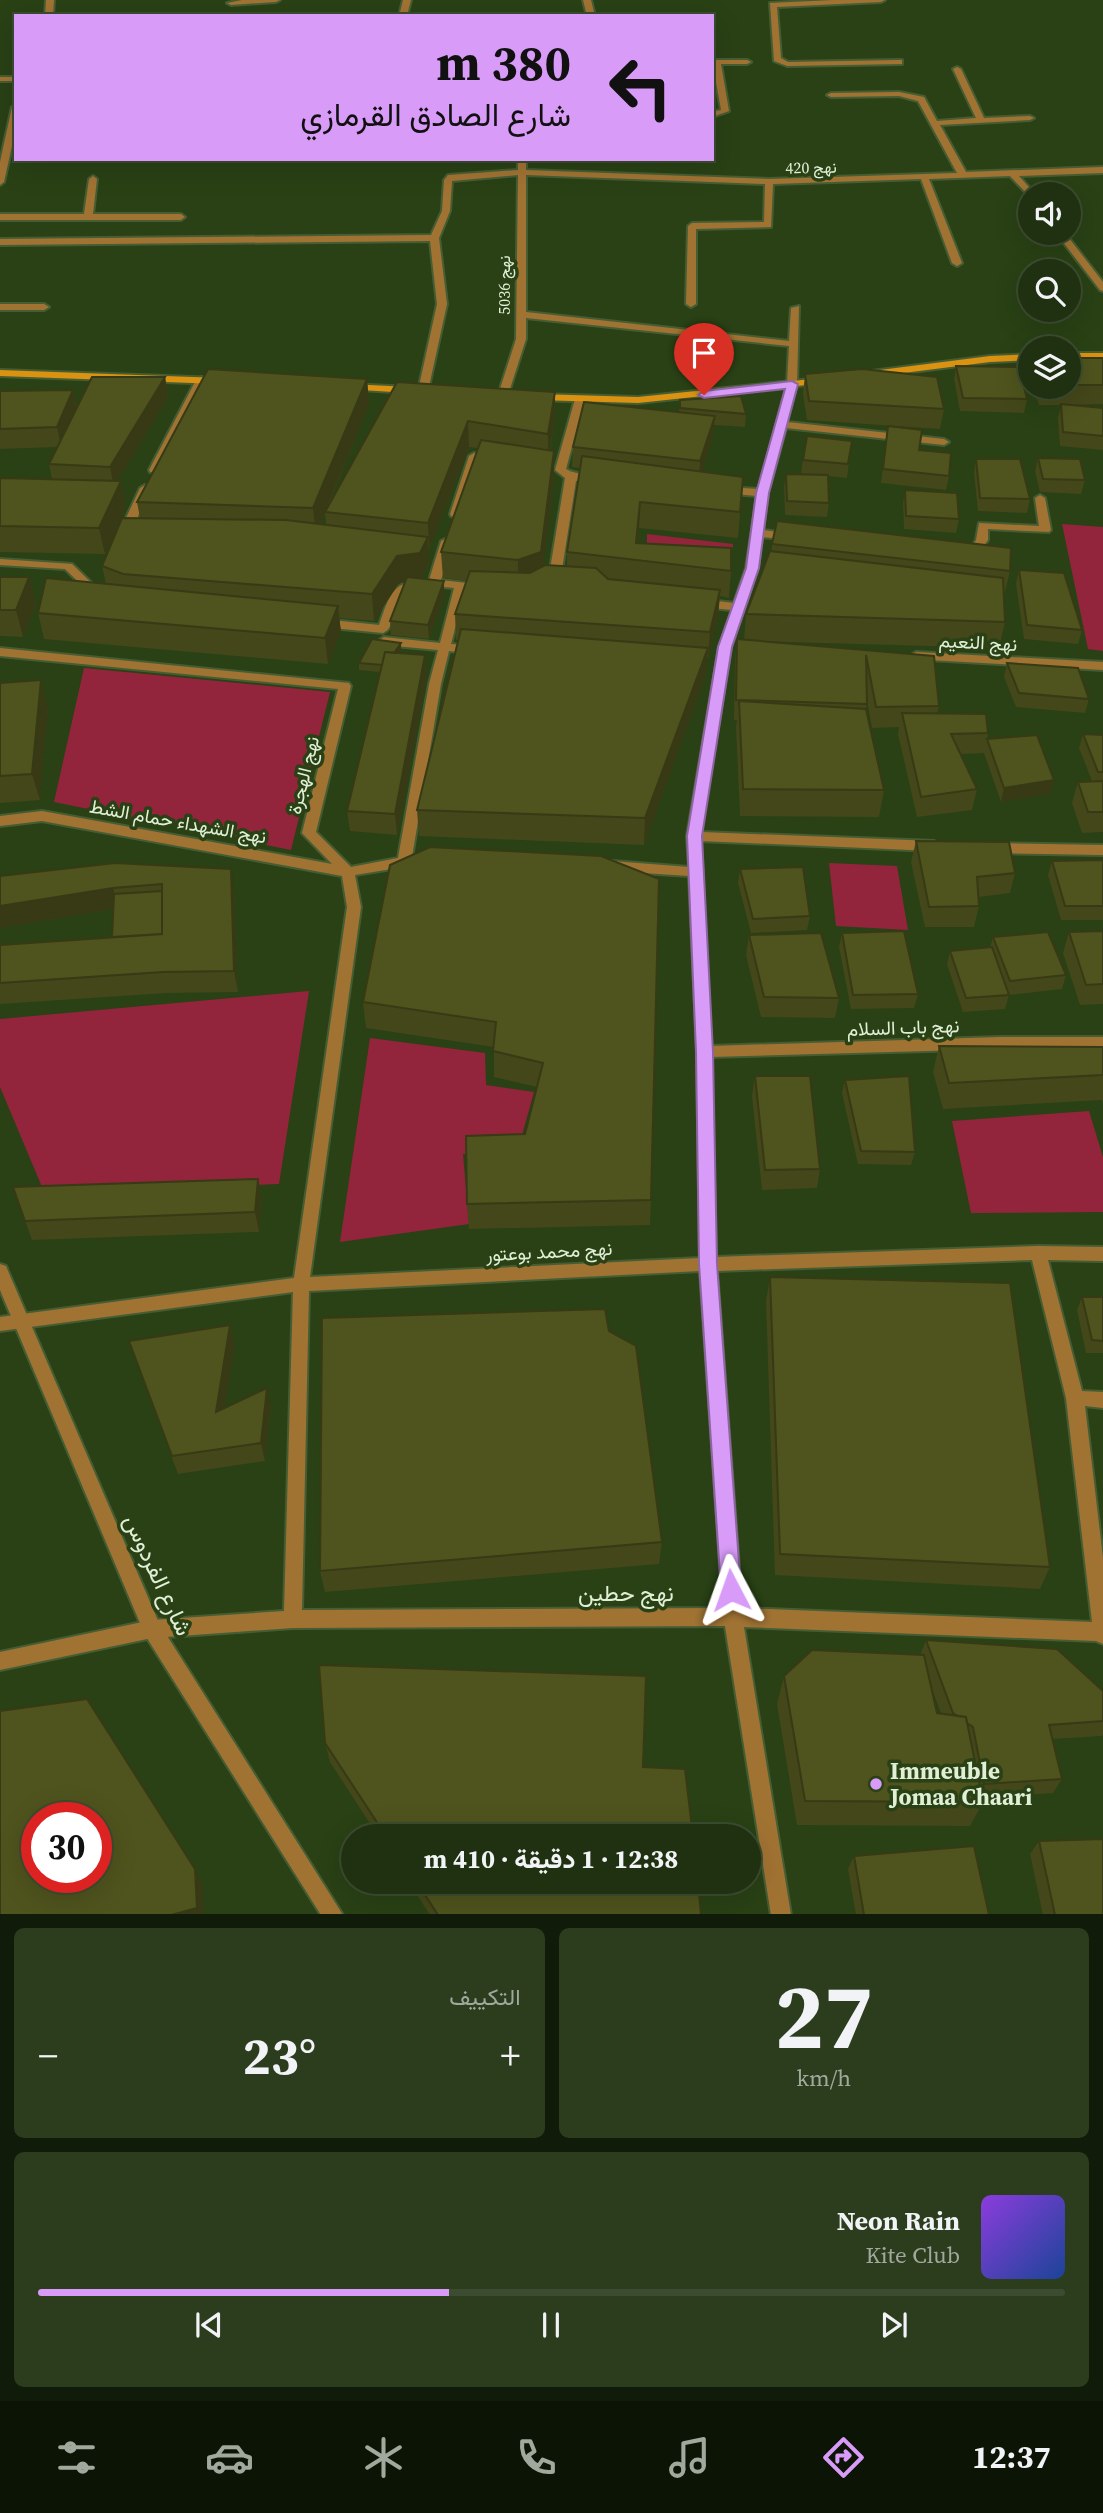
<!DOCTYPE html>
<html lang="ar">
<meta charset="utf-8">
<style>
:root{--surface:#1f3110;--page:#2c3d1e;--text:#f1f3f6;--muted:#a1a99f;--line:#3c4c30;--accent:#d89bf8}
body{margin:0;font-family:"Source Serif 4",Vazirmatn,serif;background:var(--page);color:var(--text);direction:rtl;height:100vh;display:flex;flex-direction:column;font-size:26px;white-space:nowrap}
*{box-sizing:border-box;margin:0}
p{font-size:23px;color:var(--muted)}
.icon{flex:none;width:38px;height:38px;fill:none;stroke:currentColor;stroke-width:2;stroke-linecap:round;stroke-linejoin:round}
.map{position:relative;height:1914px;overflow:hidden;direction:ltr}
.details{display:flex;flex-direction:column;gap:14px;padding:14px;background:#111b09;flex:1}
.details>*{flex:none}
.banner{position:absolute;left:14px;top:14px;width:700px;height:147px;border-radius:0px;box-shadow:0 7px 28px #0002,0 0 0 2px var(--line);direction:rtl;background:#d89bf8;color:#111;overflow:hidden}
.buttons{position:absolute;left:1018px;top:182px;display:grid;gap:14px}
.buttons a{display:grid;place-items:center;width:63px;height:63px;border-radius:50%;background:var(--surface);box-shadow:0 7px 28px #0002,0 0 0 2px var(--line);font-size:35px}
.speed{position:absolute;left:21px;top:1802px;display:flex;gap:14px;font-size:35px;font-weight:700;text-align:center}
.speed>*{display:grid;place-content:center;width:91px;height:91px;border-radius:50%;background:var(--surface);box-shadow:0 7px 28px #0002,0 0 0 2px var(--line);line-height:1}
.speed .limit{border:10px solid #d22;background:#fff;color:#111}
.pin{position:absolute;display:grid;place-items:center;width:60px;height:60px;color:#fff;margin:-72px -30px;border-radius:50% 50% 50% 0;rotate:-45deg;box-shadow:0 0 7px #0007}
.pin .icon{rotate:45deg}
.me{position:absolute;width:77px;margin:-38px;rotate:356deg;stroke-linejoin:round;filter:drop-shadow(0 0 5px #0008)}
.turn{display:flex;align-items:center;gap:24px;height:147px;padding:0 28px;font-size:32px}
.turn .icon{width:91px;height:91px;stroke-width:2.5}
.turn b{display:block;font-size:49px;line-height:60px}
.big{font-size:52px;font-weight:700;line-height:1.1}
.details .tile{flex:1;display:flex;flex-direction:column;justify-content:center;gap:10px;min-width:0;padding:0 24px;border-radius:10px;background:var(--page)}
.details .dial{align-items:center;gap:0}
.dial b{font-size:91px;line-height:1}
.song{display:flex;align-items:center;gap:21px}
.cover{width:84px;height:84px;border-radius:10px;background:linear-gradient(135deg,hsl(270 70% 55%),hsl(220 70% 35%))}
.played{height:7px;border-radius:4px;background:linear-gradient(90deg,var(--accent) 40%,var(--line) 40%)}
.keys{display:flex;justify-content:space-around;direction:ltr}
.heat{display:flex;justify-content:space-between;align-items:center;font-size:38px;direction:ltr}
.details .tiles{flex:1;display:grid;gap:14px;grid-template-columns:1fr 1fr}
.tile:last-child{grid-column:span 2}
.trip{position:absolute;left:341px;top:1824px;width:420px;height:70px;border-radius:35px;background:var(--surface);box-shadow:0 7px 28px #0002,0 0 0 2px var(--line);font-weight:700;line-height:70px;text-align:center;direction:rtl}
.tabs{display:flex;height:112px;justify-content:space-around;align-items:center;background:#0c1406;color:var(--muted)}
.tabs .icon{width:49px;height:49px}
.tabs .current{color:var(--accent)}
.tabs b{font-size:32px;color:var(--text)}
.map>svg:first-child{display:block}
.green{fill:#92253c}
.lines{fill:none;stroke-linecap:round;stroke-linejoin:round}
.minor-casing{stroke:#465d34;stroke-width:4}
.tertiary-casing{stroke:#465d34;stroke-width:4}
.secondary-casing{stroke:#465d34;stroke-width:4}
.minor{fill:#a17333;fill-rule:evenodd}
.tertiary{fill:#a17333;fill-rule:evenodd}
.secondary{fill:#db9210;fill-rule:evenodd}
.wall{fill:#444719;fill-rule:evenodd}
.shaded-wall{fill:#373a14}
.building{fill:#4f531d;stroke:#373a14;stroke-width:2;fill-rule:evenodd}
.route{fill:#d89bf8;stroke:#8c65a1;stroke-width:2}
.poi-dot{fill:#d89bf8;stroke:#294115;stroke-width:2.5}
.labels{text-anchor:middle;stroke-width:7;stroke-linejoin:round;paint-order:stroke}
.far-street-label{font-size:16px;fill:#e0efd6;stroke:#294115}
.street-label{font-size:19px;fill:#e0efd6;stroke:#294115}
.near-street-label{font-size:23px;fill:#e0efd6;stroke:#294115}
.near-poi-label{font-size:23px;font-weight:bold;fill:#e0efd6;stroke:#294115;text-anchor:start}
</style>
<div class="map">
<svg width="1103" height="1915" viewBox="0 0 1103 1915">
<rect width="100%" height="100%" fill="#294115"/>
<path class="green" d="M1062 524 1103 527V651L1088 649Z
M647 534 733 544 729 569 647 566Z
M84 668 330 692 291 850 54 802Z
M829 863 897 866 908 930 836 926Z
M309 991 279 1184 45 1194 0 1087V1019Z
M370 1038 485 1053 486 1085 534 1092 517 1153 463 1154 469 1224 340 1242Z
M1089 1111 1103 1157V1212L971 1213 952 1121Z"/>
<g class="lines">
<defs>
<path id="minor" d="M46 0H54L53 16H45Z
M242 0H280L276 2 231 5 227 3Z
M403 0H411L407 16H399Z
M583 0H591L595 16H587Z
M833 0H885L881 2 777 7 781 58 788 62 899 60H902V64L787 66 774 61 770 3Z
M712 60H747L751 62 747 64H721L729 111 712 117V112L721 110Z
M957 67 961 69 984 118 1030 116 1034 118 1030 120 940 125 966 172 1103 167V173L1019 176 1035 194H1031V198L1010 176 929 179 962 263 957 266 952 263 921 179 773 184 771 227 696 229V304L691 307 686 304 688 226 692 223 764 222 765 184 526 175V312L789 341 791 308 799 306 797 384 787 422 944 439 949 442 944 445 786 428 768 493 763 530 793 534 799 537 793 540 762 537 758 568 731 647 701 832 934 841 941 846 934 851 701 841 711 1046 1000 1037H1103V1049H1000L711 1057 716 1257 1038 1246 1103 1247V1261L1048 1260 1082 1391 1103 1392V1408L1085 1406 1103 1558V1644L1096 1641 744 1627 791 1915H771L725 1626 293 1628 152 1638 0 1670V1652L152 1620 284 1611 293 1292 0 1331V1317L294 1278 347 907 342 876 42 821 0 826V816L42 811 332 864 302 833 338 689 0 656V648L349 683 351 686 316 832 351 867 398 858 429 684 438 650 384 645 378 641 384 637 440 643 454 588C415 584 406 581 392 620 390 627 389 630 383 633L322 627 316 623 322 619 379 625C390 594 392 580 429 580L441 541 447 538 451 539 453 541 441 580 483 585 489 588 483 591 465 590 451 644 475 646 481 650 475 654 449 651 441 684 412 857 417 861 410 866 355 875 361 907 310 1277 700 1258 697 1052 689 876 612 871 605 866 612 861 689 867 687 836 719 647 732 610 700 607 694 603 700 599 734 603 746 568 757 496 724 493 719 490 724 487 759 489 787 384 789 346 526 318V339L508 395 499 397 498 395 516 339 518 175 452 181 450 211 439 238 447 304 428 391 423 394 418 391 437 304 430 241 0 245V239L431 235 442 211 444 180 448 175 518 170V159H526V170L769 179 957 173 918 101 899 96 831 97 827 95 831 93 899 92 924 97 937 121 976 118 953 69ZM1032 1260 1066 1398 1092 1622 742 1608 717 1271ZM700 1271 723 1608 302 1610 309 1291Z
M0 77H16V81H0Z
M16 105V128L4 182 0 185V162L12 107Z
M93 176 97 179 93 214H181L185 217 181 220H0V214H84L89 179Z
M1056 233H1065L1103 282V291L1100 290Z
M0 304H44L49 307 44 310H0Z
M201 377 206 380 159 470 158 472H150L149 470 196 380Z
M580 396 585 399 566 469C577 476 591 472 601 479L596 482 576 481 560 582 554 585 548 582 565 478 555 470 575 399Z
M474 453 497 457 498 459 493 462 478 460 460 514 455 517 451 516 450 514 469 456Z
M145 485 150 488 131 533 129 535H121L119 533 140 488Z
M1040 495 1045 498 1051 530 1049 532 988 529V540L977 555 963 554V550L970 549 976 540 979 523 1039 526 1035 498Z
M0 559 72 564 104 595 98 599 94 597 65 569 0 565Z
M916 652 1103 662V670L912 659 910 656Z
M992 843 1103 845V855L992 853 985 848Z"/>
<path id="tertiary" d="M0 1264 6 1266 8 1271 159 1623 343 1915H321L145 1635 0 1290Z"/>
<path id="secondary" d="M1069 353H1103V359H1069Z
M1031 354V360L990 362 872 377 867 374 872 371 990 356Z
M0 370 220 378 225 381 220 384 0 376Z
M821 378 825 379V383L638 403 538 400 533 397 538 394 638 397Z
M349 384 409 387 414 390 409 393 345 389 344 387Z"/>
</defs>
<use href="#minor" class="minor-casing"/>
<use href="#tertiary" class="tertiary-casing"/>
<use href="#secondary" class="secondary-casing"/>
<use href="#minor" class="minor"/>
<use href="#tertiary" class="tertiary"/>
<use href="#secondary" class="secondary"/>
</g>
<path class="wall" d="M1069 358H1103V404L1065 405 1103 408V450L1060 446 1058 418 1061 405H1039L1033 387H1069Z
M956 366 1027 399 1024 413 960 411 954 379Z
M805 374 944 409 940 429 807 420 803 394Z
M165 377 168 397 118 480 121 481 126 507 105 554 0 552V478L52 479 49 464 57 447 0 449V391L73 390 77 407Z
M367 379 369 404 326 511 397 382 555 392V417L550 450 554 451V477L543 566H567V552L580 468 572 467 573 447 679 412 680 400 746 414 745 427 714 425 713 436 702 471 743 477 738 538 639 528 638 543 731 571 729 598 720 596 718 617 708 658H707L706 675 644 845 419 836 417 810 459 641 456 640 455 614 467 581 443 578 441 552 478 448 469 447 429 549H428L429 563 421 579 444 595 429 639 391 635 390 621 406 582 399 583 374 621 339 618 341 632 328 664 44 639 38 613 106 584 102 566 140 518 137 502ZM325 513 326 525 320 524Z
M886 440 919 450 949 476 946 490 881 483Z
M852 441 847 478 828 476 829 503 827 517 785 515 784 487 786 474 812 475 801 473 803 460Z
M1038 458 1085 480 1081 494 1040 492 1035 471Z
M976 459 1030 499 1027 513 978 511 974 473Z
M905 490 959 519 956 533 904 529 903 503Z
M772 544 1010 571 1005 592H1003L1005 622 999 648 751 641 934 656 939 706 937 714 988 733 987 739 1054 780 1050 794 1001 802 984 753 961 754 977 789 972 810 917 817 898 734 899 727 872 728 867 700 866 709 884 790 879 817 740 816 736 727 737 720H734L735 660 737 639 744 640 746 614 772 551Z
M1019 570 1082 630 1078 644 1024 639 1016 584Z
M0 577H29L36 604 23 637 0 636Z
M401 643V650L399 653 425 655 427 676 397 835 350 831 347 811 380 672 359 670V663Z
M1007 663 1089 699 1085 713 1016 707 1004 677Z
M0 683 48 707 40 800 0 803Z
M1083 734 1103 735V832L1082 833 1072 803 1078 782 1092 781 1079 748Z
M916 841 1015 873 1010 893 979 897V906L974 927H925L911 862Z
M1103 860V920H1061L1048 875 1052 861Z
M115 863 234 890 238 992 167 993 0 1004V945L112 937 113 909 0 928Z
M390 865 651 1200 650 1225 469 1229 467 1204 525 1134 537 1087 494 1077V1047L366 1028 363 1002Z
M740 869 810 916 807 930 751 933 738 883Z
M1103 931V1004L1080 1005 1063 953 1069 932Z
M842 933 918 994 914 1008 851 1009 839 947Z
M749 935 839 998 835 1018 761 1017 746 955Z
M993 937 1066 975 1062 989 1009 995 1005 1009 963 1012 947 964 950 951 990 948Z
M939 1046 1103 1047V1105L1102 1100 943 1109 933 1072Z
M755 1076 820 1169 817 1188 762 1190 752 1096Z
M845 1080 915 1152 911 1165 858 1164 842 1093Z
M258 1179 262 1198 259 1232 32 1240 13 1187Z
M770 1277 1050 1567 1040 1589 775 1575 766 1301Z
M1082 1297H1103V1353H1086L1077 1310Z
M230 1325 235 1344 224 1408 271 1406 265 1461 178 1474 129 1341Z
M609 1331 662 1542 659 1564 325 1592 320 1571Z
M926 1640 1103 1691V1735L1102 1736 1052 1739 1062 1779 1053 1793 982 1798 983 1802 970 1826 797 1825 777 1704 784 1676 920 1655ZM932 1689 941 1713H937Z
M325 1743 643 1767 693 1836H378L330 1762Z
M1039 1841 1103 1915H1043L1030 1854Z
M854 1856 989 1915H856L848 1869Z
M408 1881H698L701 1915H430Z"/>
<path class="shaded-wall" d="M165 377 168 397 114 487 110 467Z
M367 379 369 404 316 534 313 508Z
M73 390 77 409 61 447 57 427Z
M555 392V417L548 459V434Z
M715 416 713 436 699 481 700 461Z
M468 421 469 447 429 549 428 523Z
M554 451V477L542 578 518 586V560Z
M121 481 126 507 105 554 99 528Z
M640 502 639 528 636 560V543Z
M428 537 429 563 421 579 399 583 374 621 372 594 397 556Z
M29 577 36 604 23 637 16 610Z
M444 581V595L429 639 428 625Z
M720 590 718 617 708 658 710 632Z
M338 606 341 632 328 664 325 638Z
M401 643V650L387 672 386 665Z
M708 648 706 675 644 845 645 818Z
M425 655 427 676 397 835 395 814Z
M41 680 48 707 40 800 32 774Z
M1054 780 1050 794 1001 802 1004 788Z
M231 869 234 890 238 992 234 971Z
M113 888 118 908 0 928V906Z
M258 1179 262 1198 259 1232 255 1212Z
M230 1325 235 1344 221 1430 216 1412Z
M267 1388 271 1406 265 1461 261 1443Z
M195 1869 203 1886 204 1915H171Z"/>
<path class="building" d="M1069 358H1103V385H1069Z
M956 366 1019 367 1027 399 963 398Z
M208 369 367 379 313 508 137 502Z
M862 369 937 377 944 409 809 401 805 374Z
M92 377H165L110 467 49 464Z
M397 382 555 392 548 434 468 421 428 523 325 512Z
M73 390 57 427 0 429V391Z
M741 396 746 414 680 408V400Z
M584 402 715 416 700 461 573 447Z
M1061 404 1103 408V436L1063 432Z
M888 426 922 430 919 450 951 453 949 476 883 469Z
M807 436 852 441 848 464 803 460Z
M481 440 554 451 541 552 518 560 441 552Z
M582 456 743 477 740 512 640 502 636 543 731 548V571L567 552Z
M1038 458 1080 459 1085 480 1043 479Z
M976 459H1020L1030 499 980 498Z
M786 474 828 475 829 503 787 501Z
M0 478 121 481 99 528 0 526Z
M905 490 957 493 959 519 906 516Z
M122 518 286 520 428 537 420 553 397 556 372 594 123 574 102 566Z
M777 521 1011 548 1010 571 772 544Z
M770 551 1003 578 1005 622 746 614Z
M545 565 596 568 608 579 720 590 710 632 455 614 470 571 530 573Z
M1019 570 1064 573 1082 630 1027 625Z
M0 577H29L16 610H0Z
M407 577 444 581 428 625 390 621Z
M46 578 338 606 325 638 38 613Z
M461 629 708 648 645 818 417 810Z
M372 639 401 643 394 653 385 652 382 665 359 663Z
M737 639 934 656 939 706 876 707 866 655 867 704 736 700Z
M385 652 425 655 395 814 347 811Z
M1007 663 1078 668 1089 699 1019 693Z
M41 680 32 774 0 776V683Z
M739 701 866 709 884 790 743 789Z
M902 713 986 714 988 733 951 734 977 789 921 797Z
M1083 734 1103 735V772H1098Z
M1037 735 1054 780 1004 788 987 739Z
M1103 781V812H1088L1078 782Z
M916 841 1009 842 1015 873 977 877 979 906 929 907Z
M430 847 601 856 659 879 651 1200 467 1204 466 1136 525 1134 543 1063 493 1051 496 1022 363 1002 390 865Z
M1103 860V906H1065L1052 861Z
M115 863 231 869 234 971 163 972 0 983V945L162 934V884L113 888 0 906V876Z
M803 867 810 916 753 919 740 869Z
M162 891V934L112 937 114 894Z
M904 931 918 994 853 995 842 933Z
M1103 931V984L1086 985 1069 932Z
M1048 932 1066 975 1010 981 993 937Z
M821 933 839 998 764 997 749 935Z
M992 947 1009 995 966 998 950 951Z
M939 1046 1103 1047V1075L949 1083Z
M755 1076H810L820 1169 765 1170Z
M909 1076 915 1152 861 1151 845 1080Z
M258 1179 255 1212 25 1221 13 1187Z
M770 1277 1010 1283 1050 1567 780 1554Z
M1082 1297H1103V1341L1092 1340Z
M605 1309 609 1331 636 1346 662 1542 320 1571 322 1318Z
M230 1325 216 1412 267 1388 261 1443 172 1456 129 1341Z
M926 1640 1057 1649 1103 1691V1721L1049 1725 1062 1779 984 1784 973 1727 967 1723 966 1717 957 1716 953 1713Z
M812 1650 924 1655 937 1713 966 1717 983 1802 805 1801 784 1676Z
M319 1665 646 1676 643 1767 685 1769 693 1836H386L325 1743Z
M87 1699 195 1869 197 1908 171 1915H0V1711ZM37 1818H96V1878H37Z
M1103 1839V1915H1055L1039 1841Z
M974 1846 989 1915H864L854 1856Z
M416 1881H698L701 1915H438Z"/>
<path class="route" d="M792 381 798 384 769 493 759 568 732 647 702 836 713 1052 717 1264 741 1590 738 1597 731 1600 724 1597 721 1590 699 1264 696 1052 687 836 718 647 746 568 756 493 785 389 704 398 698 395 704 391Z"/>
<circle class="poi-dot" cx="876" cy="1784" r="7"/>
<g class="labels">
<g class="far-street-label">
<text transform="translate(811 167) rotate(-1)" y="6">نهج 420</text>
<text transform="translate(504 285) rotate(-90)" y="6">نهج 5036</text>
</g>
<g class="street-label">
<text transform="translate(978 642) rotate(3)" y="7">نهج النعيم</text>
<text transform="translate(303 775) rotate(-76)" y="7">نهج الهجرة</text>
<text transform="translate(178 821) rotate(10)" y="7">نهج الشهداء حمام الشط</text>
<text transform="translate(903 1027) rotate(-2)" y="7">نهج باب السلام</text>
<text transform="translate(549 1251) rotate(-3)" y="7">نهج محمد بوعتور</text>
</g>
<g class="near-street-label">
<text transform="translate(158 1575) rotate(65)" y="8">شارع الفردوس</text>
<text x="626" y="1601">نهج حطين</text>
</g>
<g class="near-poi-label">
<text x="890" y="1779">Immeuble<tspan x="890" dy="26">Jomaa Chaari</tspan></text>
</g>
</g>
</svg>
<div class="buttons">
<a><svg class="icon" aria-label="sound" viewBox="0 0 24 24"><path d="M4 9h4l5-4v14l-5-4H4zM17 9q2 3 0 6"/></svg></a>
<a><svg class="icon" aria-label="search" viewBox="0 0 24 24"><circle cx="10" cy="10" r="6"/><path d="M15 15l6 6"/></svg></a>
<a><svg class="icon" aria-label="layers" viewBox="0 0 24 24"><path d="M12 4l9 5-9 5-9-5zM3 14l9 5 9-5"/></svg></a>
</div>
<div class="speed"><div class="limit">30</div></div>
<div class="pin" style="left:704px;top:395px;background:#d93025"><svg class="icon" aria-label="arrive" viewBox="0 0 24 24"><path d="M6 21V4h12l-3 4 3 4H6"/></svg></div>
<svg class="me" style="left:731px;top:1590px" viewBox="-20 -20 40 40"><path d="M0-17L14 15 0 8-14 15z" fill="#d89bf8" stroke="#fff" stroke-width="4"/></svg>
<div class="trip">12:38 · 1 دقيقة · 410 m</div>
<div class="banner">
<div class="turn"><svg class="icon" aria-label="left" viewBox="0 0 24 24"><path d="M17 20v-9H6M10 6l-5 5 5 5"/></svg><div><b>380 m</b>شارع الصادق القرمازي</div></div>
</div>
</div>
<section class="details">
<div class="tiles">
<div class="tile dial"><b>27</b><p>km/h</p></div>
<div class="tile"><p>التكييف</p>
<div class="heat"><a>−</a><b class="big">23°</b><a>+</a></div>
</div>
<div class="tile">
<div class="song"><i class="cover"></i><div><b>Neon Rain</b><p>Kite Club</p></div></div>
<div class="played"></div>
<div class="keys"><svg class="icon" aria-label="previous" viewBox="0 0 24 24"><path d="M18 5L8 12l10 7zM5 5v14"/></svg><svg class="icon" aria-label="pause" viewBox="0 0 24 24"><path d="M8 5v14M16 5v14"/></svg><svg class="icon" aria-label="next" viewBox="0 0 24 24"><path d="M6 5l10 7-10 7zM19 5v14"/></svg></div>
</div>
</div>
</section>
<nav class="tabs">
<b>12:37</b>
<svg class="icon current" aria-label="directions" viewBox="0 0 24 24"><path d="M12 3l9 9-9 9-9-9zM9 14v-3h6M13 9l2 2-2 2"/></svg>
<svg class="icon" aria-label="music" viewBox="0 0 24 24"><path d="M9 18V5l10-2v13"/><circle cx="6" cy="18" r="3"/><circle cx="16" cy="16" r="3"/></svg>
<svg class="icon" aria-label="phone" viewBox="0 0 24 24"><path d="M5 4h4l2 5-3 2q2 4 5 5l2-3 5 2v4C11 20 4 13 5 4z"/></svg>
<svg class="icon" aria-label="climate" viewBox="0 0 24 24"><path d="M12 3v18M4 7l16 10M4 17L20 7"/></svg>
<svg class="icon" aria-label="car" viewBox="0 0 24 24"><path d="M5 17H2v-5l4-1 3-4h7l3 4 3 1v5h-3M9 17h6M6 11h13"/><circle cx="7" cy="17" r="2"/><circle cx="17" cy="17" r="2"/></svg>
<svg class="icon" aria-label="filters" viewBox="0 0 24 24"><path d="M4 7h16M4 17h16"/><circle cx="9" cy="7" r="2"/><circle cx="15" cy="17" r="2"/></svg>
</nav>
